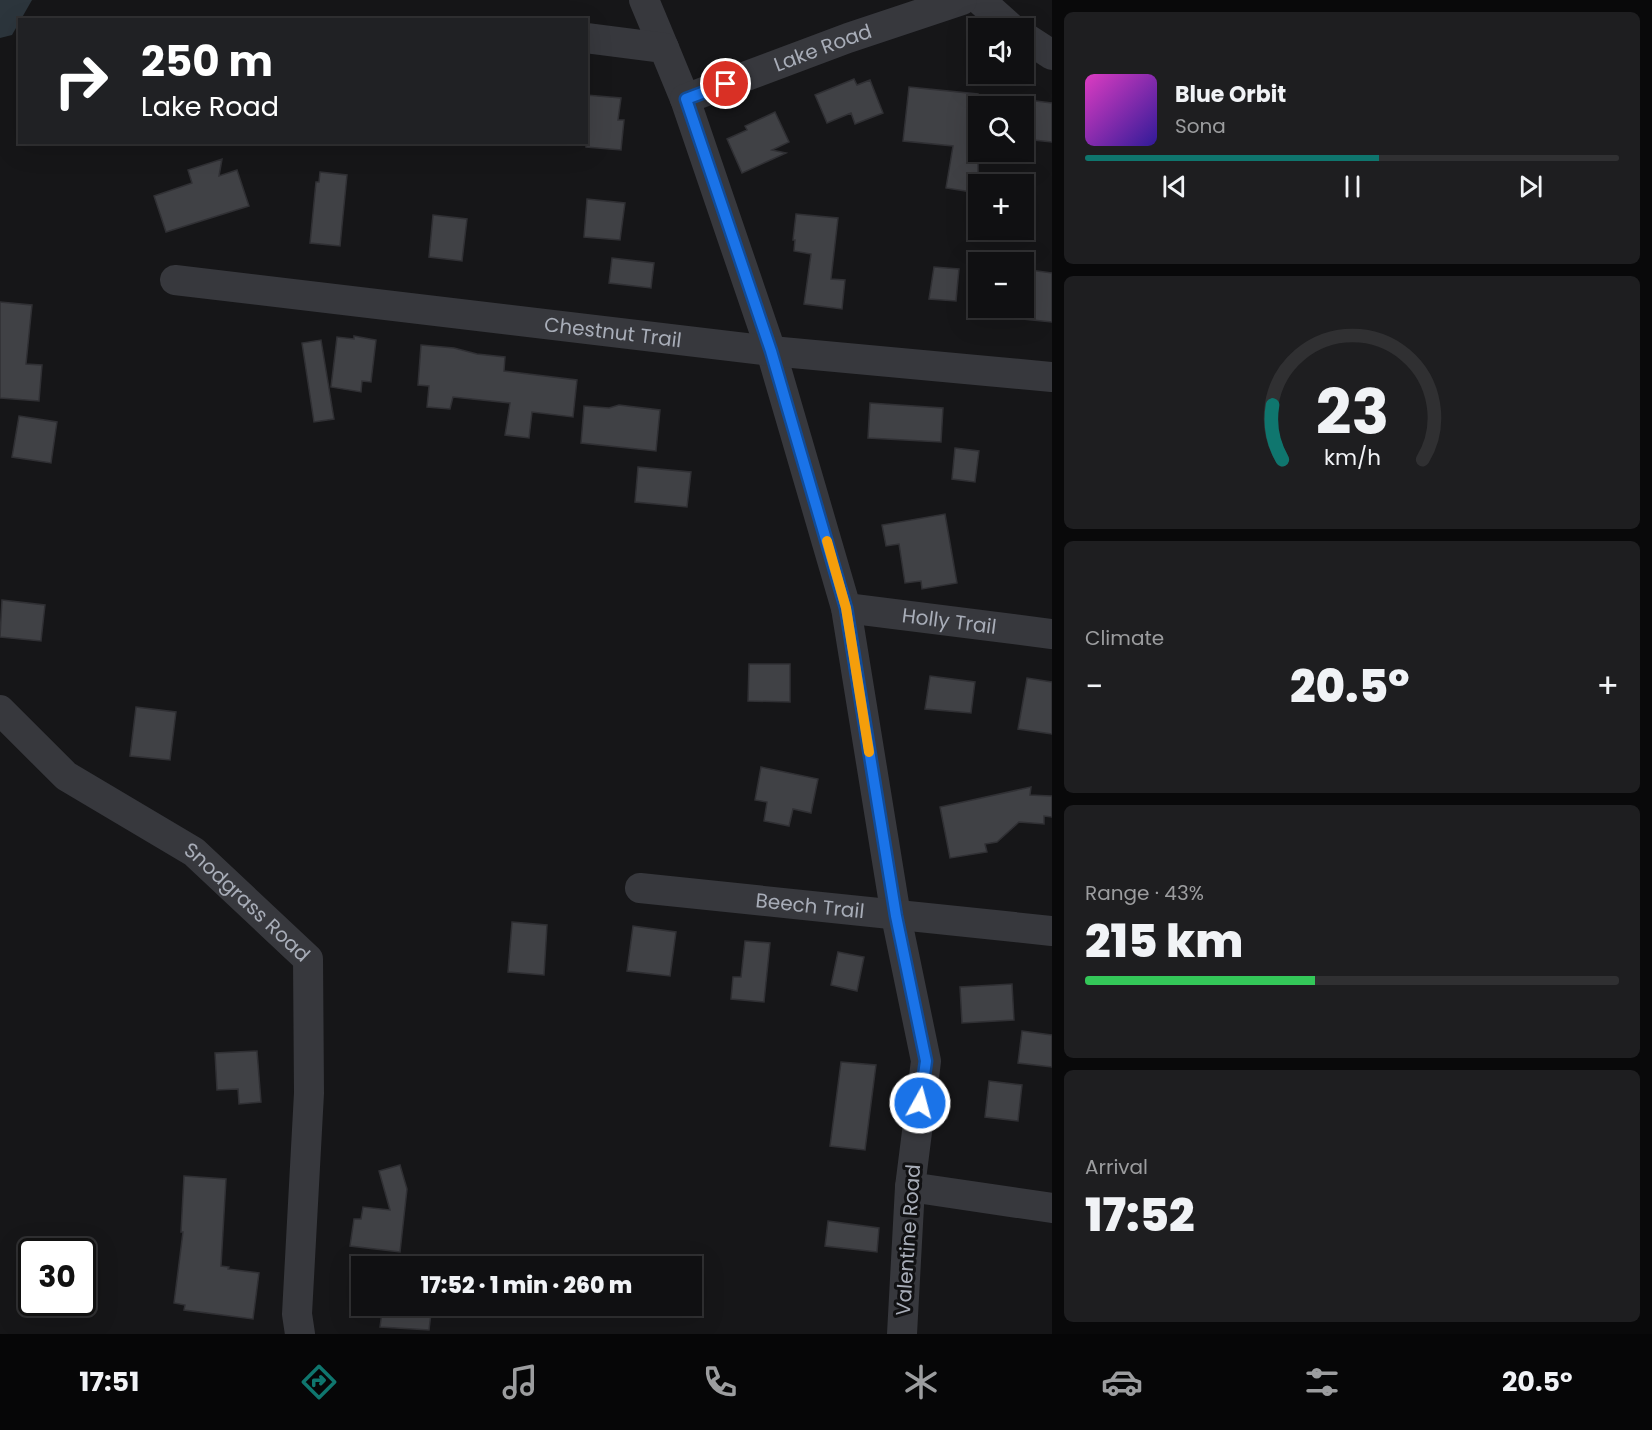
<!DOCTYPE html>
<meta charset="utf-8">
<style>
:root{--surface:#101012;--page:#1e1e20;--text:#f1f3f6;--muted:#9c9d9f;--line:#303032;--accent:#0f766e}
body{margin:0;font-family:Poppins,sans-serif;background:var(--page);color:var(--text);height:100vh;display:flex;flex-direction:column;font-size:22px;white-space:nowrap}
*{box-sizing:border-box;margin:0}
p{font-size:20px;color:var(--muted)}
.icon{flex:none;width:33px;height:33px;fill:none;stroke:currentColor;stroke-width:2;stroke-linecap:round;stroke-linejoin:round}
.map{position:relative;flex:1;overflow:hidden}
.panel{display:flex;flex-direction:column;gap:12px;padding:12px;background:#09090a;width:600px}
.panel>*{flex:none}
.top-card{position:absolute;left:18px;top:18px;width:570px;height:126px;border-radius:0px;box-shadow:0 6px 24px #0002,0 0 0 2px var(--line);background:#202124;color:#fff;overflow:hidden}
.buttons{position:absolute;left:968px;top:18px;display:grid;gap:12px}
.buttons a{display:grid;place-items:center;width:66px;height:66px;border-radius:0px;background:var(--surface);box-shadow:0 6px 24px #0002,0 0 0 2px var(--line);font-size:30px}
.speed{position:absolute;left:18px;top:1238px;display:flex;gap:12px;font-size:30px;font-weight:700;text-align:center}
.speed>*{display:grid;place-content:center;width:78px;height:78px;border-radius:50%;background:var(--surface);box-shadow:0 6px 24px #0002,0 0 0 2px var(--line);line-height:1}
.speed .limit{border:3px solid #111;border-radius:9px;background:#fff;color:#111}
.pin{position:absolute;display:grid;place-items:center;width:51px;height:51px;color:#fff;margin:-26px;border:3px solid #fff;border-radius:50%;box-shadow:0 2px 6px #0007}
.me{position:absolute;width:66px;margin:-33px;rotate:7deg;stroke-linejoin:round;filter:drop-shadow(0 0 4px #0008)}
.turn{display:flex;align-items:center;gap:21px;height:126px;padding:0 24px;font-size:27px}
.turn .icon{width:78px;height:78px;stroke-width:2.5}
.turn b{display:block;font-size:42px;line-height:51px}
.big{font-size:45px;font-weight:800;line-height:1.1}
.panel .tile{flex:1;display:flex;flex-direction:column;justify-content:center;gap:9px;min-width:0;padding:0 21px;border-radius:9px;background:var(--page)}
.panel .dial{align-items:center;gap:0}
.dial svg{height:156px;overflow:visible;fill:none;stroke:var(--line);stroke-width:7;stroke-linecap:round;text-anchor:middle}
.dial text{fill:var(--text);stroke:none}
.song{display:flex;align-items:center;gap:18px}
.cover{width:72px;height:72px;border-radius:9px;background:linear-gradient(135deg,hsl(310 70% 55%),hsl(250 70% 35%))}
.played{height:6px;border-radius:3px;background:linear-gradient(90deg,var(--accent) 55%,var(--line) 55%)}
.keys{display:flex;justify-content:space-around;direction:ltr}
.heat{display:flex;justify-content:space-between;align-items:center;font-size:33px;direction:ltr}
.charge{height:9px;border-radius:4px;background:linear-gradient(90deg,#34c759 43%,var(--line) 0)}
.trip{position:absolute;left:351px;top:1256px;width:351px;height:60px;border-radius:0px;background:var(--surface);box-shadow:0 6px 24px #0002,0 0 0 2px var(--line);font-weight:800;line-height:60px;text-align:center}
.tab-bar{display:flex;height:96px;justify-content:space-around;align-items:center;background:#060607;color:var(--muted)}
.tab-bar .icon{width:42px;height:42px}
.tab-bar .active{color:var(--accent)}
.tab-bar b{font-size:27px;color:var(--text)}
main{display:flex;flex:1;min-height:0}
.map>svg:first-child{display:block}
.water{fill:#2c353c}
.building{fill:#404145;stroke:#303034;stroke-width:1.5}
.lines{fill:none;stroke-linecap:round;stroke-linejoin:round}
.minor{stroke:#37383d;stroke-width:30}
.route-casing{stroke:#114b97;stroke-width:15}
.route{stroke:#1a73e8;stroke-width:10}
.slow{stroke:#f59e0b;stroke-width:10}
.labels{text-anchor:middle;stroke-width:6;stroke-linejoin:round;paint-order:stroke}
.street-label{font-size:20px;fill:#a8adb8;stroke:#111113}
</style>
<main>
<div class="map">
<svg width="1052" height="1334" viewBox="0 0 1052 1334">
<rect width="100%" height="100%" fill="#161618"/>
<path class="water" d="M0 0H32L12 35 0 38Z"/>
<path class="building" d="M854 79 857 85 870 80 883 113 855 124 851 113 827 123 815 95Z
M909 87 978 94V193L946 188 953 146 903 141Z
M586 95 621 98 618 120H624L621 150 586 147Z
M1028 100 1052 103V142L1024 139Z
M775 112 789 142 772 150 786 153 742 173 727 139 747 130 745 126Z
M222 159 219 176 237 170 249 206 166 232 154 196 192 183 188 170Z
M320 172 347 175 340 246 310 243 316 182H319Z
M587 199 625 203 620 240 584 237Z
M796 214 838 218 831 279 845 280 842 309 804 304 811 254 794 251 795 240H793Z
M433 215 467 219 462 261 429 257Z
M612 258 654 263 651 288 609 283Z
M934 267 959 269 956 301 929 299Z
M1023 269 1052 273V322L1023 319Z
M0 302 32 305 26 364 42 365 39 401 0 398Z
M354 336 376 340 371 382 362 381 361 392 331 387 337 337 354 339Z
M321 340 334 419 314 422 302 343Z
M421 345 454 348 477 354 505 357 504 371 577 380 573 417 532 412 529 438 505 435 510 403 453 397 450 409 427 407 429 386 418 385Z
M870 403 943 408 941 442 868 438Z
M619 405 660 410 656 451 581 443 584 406 609 408Z
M19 416 57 422 51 463 12 457Z
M955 448 979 451 975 482 952 479Z
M638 467 691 472 687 507 635 502Z
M945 514 957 583 922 589 921 581 905 583 899 544 886 546 882 525Z
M2 600 45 605 41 641 0 637Z
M749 664H790V702L748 701Z
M930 676 975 682 971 713 925 709Z
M1027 678 1052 682V734L1018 729Z
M136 707 176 712 170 760 130 756Z
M761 767 818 779 811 813 793 809 789 826 764 821 767 802 755 800Z
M1031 787 1030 795 1052 796V817L1044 816V824L1019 822 997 842 985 844 987 852 950 858 940 807Z
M512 922 547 925 544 975 508 972Z
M633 926 676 932 670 976 627 971Z
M745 941 770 943 764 1002 731 999 733 977H741Z
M838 952 864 957 857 991 831 985Z
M1012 984 1014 1020 962 1023 960 987Z
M1022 1031 1052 1035V1067L1018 1063Z
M257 1051 261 1102 239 1104 238 1089 217 1090 215 1053Z
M841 1062 876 1065 865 1150 830 1146Z
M989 1081 1022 1085 1018 1121 985 1117Z
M400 1165 407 1189 400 1252 350 1246 354 1219H361L363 1207 390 1210 379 1171Z
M184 1176 226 1179 221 1266 229 1267 228 1269 259 1273 253 1319 184 1310 185 1305 174 1303 183 1232H181Z
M828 1221 879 1228 877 1252 825 1246Z
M383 1305H432L429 1330 380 1327Z"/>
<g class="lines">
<g class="minor">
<path d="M644 0 664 48"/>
<path d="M980 0 1011 28"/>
<path d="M1023 36 1052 55"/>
<path d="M586 38 664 48 685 99 771 351 846 608 896 916 926 1061 910 1187 902 1334"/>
<path id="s1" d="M685 99 848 38 962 0"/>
<path id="s2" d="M175 280 771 351 1052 377"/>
<path id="s3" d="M846 608 1052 634"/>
<path id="s4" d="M0 710 66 776 194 852 308 959 309 1093 297 1314 300 1334"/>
<path id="s5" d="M640 888 1052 931"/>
<path d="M910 1187 1052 1208"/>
</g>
</g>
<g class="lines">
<defs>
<path id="route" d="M726 84 686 99 771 351 846 608 896 916 926 1061 920 1103"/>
</defs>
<use href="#route" class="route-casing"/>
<use href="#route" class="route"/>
<path class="slow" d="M827 541 846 608 869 752"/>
</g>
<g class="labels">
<g class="street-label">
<text dy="7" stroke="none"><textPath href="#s1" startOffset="147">Lake Road</textPath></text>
<text dy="7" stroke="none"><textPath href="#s2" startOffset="441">Chestnut Trail</textPath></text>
<text dy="7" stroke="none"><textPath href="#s3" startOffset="104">Holly Trail</textPath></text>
<text dy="7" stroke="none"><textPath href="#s4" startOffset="315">Snodgrass Road</textPath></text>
<text dy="7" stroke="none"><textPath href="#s5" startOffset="171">Beech Trail</textPath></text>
<text transform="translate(908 1240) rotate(-86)" y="7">Valentine Road</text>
</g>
</g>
</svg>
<div class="buttons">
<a><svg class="icon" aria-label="sound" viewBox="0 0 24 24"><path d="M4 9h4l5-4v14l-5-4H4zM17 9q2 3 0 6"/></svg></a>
<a><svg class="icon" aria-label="search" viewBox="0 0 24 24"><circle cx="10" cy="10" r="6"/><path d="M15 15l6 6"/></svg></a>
<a>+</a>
<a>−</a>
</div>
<div class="speed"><div class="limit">30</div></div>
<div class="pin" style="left:726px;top:84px;background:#d93025"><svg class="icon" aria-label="arrive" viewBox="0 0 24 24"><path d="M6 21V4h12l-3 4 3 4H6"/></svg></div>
<svg class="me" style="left:920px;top:1103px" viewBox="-20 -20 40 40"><circle r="17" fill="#1a73e8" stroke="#fff" stroke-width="3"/><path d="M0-11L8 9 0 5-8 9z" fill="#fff"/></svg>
<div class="trip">17:52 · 1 min · 260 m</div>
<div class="top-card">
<div class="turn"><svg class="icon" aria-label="right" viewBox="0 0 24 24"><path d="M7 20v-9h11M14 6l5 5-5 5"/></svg><div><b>250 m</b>Lake Road</div></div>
</div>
</div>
<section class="panel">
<div class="tile">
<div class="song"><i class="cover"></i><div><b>Blue Orbit</b><p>Sona</p></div></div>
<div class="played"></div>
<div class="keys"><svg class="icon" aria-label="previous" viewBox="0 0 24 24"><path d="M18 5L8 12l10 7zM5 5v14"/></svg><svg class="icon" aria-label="pause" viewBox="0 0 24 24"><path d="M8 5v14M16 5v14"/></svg><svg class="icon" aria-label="next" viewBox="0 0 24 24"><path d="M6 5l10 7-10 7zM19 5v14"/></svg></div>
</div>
<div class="tile dial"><svg viewBox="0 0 100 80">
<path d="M14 69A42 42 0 1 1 86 69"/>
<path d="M14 69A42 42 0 0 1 9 41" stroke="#0f766e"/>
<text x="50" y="56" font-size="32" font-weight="700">23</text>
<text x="50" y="72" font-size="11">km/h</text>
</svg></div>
<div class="tile"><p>Climate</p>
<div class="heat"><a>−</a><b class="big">20.5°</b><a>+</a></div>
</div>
<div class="tile"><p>Range · 43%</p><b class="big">215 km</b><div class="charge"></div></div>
<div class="tile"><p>Arrival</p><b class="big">17:52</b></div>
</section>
</main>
<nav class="tab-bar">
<b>17:51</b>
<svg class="icon active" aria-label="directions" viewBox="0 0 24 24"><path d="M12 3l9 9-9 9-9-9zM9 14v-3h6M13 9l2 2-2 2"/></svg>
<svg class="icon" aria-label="music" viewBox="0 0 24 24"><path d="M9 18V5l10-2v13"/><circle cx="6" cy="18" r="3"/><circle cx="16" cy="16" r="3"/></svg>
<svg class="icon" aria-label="phone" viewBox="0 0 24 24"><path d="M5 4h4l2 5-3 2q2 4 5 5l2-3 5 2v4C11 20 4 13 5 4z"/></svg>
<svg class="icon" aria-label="climate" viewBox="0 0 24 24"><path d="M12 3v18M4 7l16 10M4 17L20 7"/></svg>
<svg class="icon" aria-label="car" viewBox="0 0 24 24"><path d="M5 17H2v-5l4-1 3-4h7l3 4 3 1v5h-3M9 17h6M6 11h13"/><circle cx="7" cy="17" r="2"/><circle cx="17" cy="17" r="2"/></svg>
<svg class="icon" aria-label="filters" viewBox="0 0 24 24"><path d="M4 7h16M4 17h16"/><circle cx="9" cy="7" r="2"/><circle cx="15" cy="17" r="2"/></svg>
<b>20.5°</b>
</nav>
